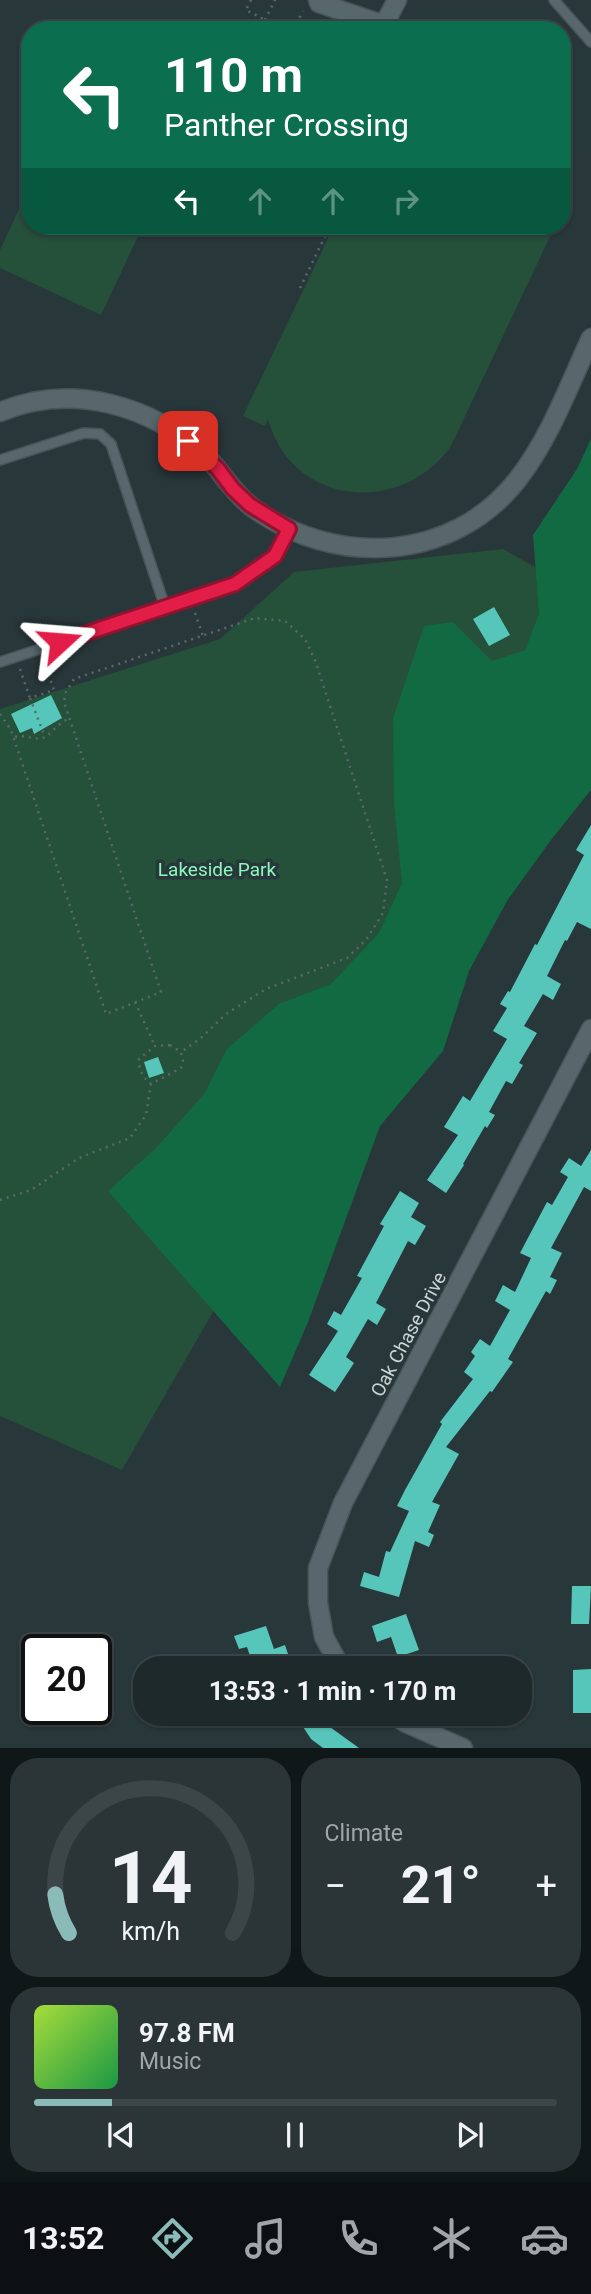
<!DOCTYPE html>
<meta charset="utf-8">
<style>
:root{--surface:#1e292c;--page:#2b3538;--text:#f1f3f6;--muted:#a1a6a9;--line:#3c4548;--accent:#8bbbb9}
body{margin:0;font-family:Roboto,sans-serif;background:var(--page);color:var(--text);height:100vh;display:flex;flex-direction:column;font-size:26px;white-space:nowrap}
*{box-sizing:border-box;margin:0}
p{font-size:23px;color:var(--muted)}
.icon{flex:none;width:38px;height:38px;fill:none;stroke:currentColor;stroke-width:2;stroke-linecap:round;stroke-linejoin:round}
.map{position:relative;height:1748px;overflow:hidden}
.sheet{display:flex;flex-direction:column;gap:10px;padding:10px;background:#101718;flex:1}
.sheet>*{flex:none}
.hud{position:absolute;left:21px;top:21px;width:550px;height:214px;border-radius:28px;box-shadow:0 2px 5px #0004,0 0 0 2px var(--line);background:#0b6e4f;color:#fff;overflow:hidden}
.speed{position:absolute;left:21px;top:1634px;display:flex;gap:14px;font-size:35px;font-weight:700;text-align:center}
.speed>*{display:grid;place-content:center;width:91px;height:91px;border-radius:50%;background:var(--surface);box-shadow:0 2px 5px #0004,0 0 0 2px var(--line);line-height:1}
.speed .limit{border:4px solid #111;border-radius:10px;background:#fff;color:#111}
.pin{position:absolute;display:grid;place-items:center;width:60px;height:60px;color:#fff;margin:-30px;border-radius:14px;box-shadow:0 4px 10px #0006}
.me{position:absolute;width:77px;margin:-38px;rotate:71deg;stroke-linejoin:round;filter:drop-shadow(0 0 5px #0008)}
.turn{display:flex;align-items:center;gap:24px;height:147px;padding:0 28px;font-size:32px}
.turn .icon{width:91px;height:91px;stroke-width:2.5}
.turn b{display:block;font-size:49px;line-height:60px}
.lanes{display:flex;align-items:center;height:66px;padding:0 28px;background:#0003;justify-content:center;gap:35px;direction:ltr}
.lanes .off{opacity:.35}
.big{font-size:52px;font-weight:700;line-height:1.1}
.sheet .widget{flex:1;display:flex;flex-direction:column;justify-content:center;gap:10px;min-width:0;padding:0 24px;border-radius:28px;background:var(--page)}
.sheet .dial{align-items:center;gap:0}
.dial svg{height:182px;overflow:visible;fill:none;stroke:var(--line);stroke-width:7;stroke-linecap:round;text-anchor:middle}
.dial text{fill:var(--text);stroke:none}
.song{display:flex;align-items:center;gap:21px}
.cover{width:84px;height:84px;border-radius:10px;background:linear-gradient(135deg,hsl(80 70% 55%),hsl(140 70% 35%))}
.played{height:7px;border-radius:4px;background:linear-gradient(90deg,var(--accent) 15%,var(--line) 15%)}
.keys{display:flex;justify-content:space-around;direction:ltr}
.heat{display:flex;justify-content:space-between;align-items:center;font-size:38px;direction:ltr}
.sheet .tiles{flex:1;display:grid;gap:10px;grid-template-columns:1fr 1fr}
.widget:last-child{grid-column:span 2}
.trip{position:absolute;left:133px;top:1656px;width:399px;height:70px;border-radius:28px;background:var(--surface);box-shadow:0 2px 5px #0004,0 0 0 2px var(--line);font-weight:700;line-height:70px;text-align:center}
.dock{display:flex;height:112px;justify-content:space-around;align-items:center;background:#0c1012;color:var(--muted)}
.dock .icon{width:49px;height:49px}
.dock .active{color:var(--accent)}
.dock b{font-size:32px;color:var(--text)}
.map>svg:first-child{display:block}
.green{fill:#255039}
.forest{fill:#126a42}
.building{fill:#57c6ba}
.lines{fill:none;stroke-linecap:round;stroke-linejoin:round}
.service-casing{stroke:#485457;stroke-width:12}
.minor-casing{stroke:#485457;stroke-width:21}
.path{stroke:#5b686b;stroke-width:2.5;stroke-dasharray:2 5;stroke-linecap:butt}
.service{stroke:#57676b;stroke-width:9}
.minor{stroke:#57676b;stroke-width:18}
.route-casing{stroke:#92132f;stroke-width:18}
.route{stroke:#e11d48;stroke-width:12}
.labels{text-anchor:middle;stroke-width:7;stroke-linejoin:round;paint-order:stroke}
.park-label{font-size:19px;fill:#8bf7ba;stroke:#28373a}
.street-label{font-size:19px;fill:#cad3d5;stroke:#28373a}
</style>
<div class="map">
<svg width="591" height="1748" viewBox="0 0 591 1748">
<rect width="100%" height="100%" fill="#28373a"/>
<path class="green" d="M30 186V226H143L101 315 0 268V250Z
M334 226H555L451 446C402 516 292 507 268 419L265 426 243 416Z
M503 549 591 599V655L122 1470 0 1416V709L220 639 294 572Z"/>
<path class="forest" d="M591 439V790L551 840 507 901 469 971 443 1051 380 1126 308 1322 280 1387 108 1191 155 1149 205 1093 227 1049 279 1004 331 984 379 933 402 883 394 802 393 718 424 626 453 622 492 661 525 650 539 614 533 535 577 469Z"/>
<path class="building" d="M494 607 510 635 489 646 473 619Z
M51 695 62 718 34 734 32 728 20 733 11 714Z
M591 825V929L577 922 567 941 565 940 547 976 561 984 553 1000 543 994 524 1026 537 1033 519 1063 523 1065 512 1084 506 1081 489 1112 495 1115 487 1128 485 1126 463 1164 464 1165 446 1193 427 1180 458 1135 444 1127 463 1096 470 1101 507 1039 493 1031 507 1008 500 1004 508 991 510 992 535 944 537 945 584 855 576 850Z
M158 1057 164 1073 149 1078 144 1062Z
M591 1150V1191L584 1187 551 1248 562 1253 550 1277 557 1280 550 1294 546 1291 508 1359 513 1362 492 1392 490 1391 446 1447 459 1454 432 1502 440 1505 428 1532 434 1535 429 1547 415 1541 399 1597 360 1586 364 1572 379 1577 386 1551 390 1552 409 1511 397 1506 405 1490 442 1424 440 1422 473 1379 464 1372 475 1356 471 1352 480 1339 490 1346 510 1310 495 1301 503 1285 515 1292 531 1258 520 1253 547 1202 552 1205 568 1177 560 1172 569 1158 581 1166Z
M400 1191 419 1203 411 1217 426 1226 415 1245 408 1241 376 1303 386 1309 377 1325 368 1319 346 1357 354 1363 335 1392 309 1375 338 1331 327 1324 334 1311 341 1315 362 1278 357 1276 384 1226 380 1224Z
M572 1586H591L589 1624H571Z
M406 1614 419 1650 398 1657 391 1637 377 1642 372 1626Z
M266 1626 274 1649 285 1645 291 1663 276 1668H254L247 1647 239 1649 234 1636Z
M591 1669V1713H573V1670Z
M294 1713H318L323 1722 359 1748H323L311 1739Z"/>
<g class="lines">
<defs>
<path id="service" d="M554 0 591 42
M0 460 84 433 100 434 111 444 165 607
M0 662 235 585 275 556 289 529"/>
<path id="minor" d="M318 0 319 3 384 25 397 0
M0 412C72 382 151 405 206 456 222 472 233 493 252 507 334 568 453 563 518 479 550 438 569 385 591 338
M341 1668 324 1637 318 1603V1568L343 1503 591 1029
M391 1713 406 1723 463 1748"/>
</defs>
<use href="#service" class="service-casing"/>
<use href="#minor" class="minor-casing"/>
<path class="path" d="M251 0 246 10 285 30
M265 20 275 0
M293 30 303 11
M300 288 330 226
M195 613 203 636
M44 661 54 690 30 698 45 737
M20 669 30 698
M0 714 11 730 106 1014 161 992 64 702 66 692 74 679 255 618 285 621 305 639 315 660 387 880 383 913 366 940 347 958 266 989 226 1014 201 1038 181 1052
M15 737C25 734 33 740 43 738 49 737 57 723 70 718
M135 1002 155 1046
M170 1045 181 1052 183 1061 181 1068 151 1084C142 1076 139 1071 139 1059L155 1046Z
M0 1200 31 1190 79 1158 130 1138 146 1115 151 1084"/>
<use href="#service" class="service"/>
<use href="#minor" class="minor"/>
</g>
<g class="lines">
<defs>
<path id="route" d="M60 642 235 584 275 556 289 529 250 505 233 489 218 469 188 441"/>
</defs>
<use href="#route" class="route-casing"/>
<use href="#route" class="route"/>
</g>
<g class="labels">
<g class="park-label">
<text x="217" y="876">Lakeside Park</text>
</g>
<g class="street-label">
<text transform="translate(408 1334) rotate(-62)" y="7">Oak Chase Drive</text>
</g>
</g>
</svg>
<div class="speed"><div class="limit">20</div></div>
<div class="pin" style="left:188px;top:441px;background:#d93025"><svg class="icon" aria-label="arrive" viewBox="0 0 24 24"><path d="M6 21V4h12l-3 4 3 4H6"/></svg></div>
<svg class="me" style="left:60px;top:642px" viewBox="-20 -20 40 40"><path d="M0-17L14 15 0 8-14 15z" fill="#e11d48" stroke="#fff" stroke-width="4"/></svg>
<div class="trip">13:53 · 1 min · 170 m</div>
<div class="hud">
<div class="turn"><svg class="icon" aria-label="left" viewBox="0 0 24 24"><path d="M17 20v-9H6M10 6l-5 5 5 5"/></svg><div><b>110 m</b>Panther Crossing</div></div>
<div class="lanes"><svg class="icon" aria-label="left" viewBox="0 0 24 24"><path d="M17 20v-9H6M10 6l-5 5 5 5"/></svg><svg class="icon off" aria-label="ahead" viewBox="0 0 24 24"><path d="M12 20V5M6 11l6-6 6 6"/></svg><svg class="icon off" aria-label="ahead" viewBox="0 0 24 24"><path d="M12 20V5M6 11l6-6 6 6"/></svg><svg class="icon off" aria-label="right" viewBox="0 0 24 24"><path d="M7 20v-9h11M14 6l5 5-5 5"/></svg></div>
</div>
</div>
<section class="sheet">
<div class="tiles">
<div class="widget dial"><svg viewBox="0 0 100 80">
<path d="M14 69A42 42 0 1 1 86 69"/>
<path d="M14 69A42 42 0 0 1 8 52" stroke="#8bbbb9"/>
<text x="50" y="56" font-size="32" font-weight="700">14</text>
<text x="50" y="72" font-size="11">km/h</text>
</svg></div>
<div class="widget"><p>Climate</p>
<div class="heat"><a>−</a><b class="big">21°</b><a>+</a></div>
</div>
<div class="widget">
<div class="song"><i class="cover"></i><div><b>97.8 FM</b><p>Music</p></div></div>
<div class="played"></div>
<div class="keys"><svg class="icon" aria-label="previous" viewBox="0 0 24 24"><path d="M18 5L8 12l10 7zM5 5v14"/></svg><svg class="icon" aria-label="pause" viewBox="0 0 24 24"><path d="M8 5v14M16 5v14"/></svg><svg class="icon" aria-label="next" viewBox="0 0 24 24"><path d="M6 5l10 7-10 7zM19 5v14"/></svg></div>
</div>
</div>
</section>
<nav class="dock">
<b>13:52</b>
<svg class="icon active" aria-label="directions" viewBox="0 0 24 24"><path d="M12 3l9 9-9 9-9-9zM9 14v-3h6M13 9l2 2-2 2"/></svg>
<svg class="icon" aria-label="music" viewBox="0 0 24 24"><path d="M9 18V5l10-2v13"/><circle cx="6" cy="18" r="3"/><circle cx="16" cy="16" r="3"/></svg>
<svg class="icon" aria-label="phone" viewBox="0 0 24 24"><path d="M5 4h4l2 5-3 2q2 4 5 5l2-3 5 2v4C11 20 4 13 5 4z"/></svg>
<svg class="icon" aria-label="climate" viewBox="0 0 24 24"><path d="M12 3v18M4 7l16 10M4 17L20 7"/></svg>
<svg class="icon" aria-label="car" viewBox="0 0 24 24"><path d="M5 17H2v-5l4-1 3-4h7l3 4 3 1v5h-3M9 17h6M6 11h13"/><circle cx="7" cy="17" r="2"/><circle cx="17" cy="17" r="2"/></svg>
</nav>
